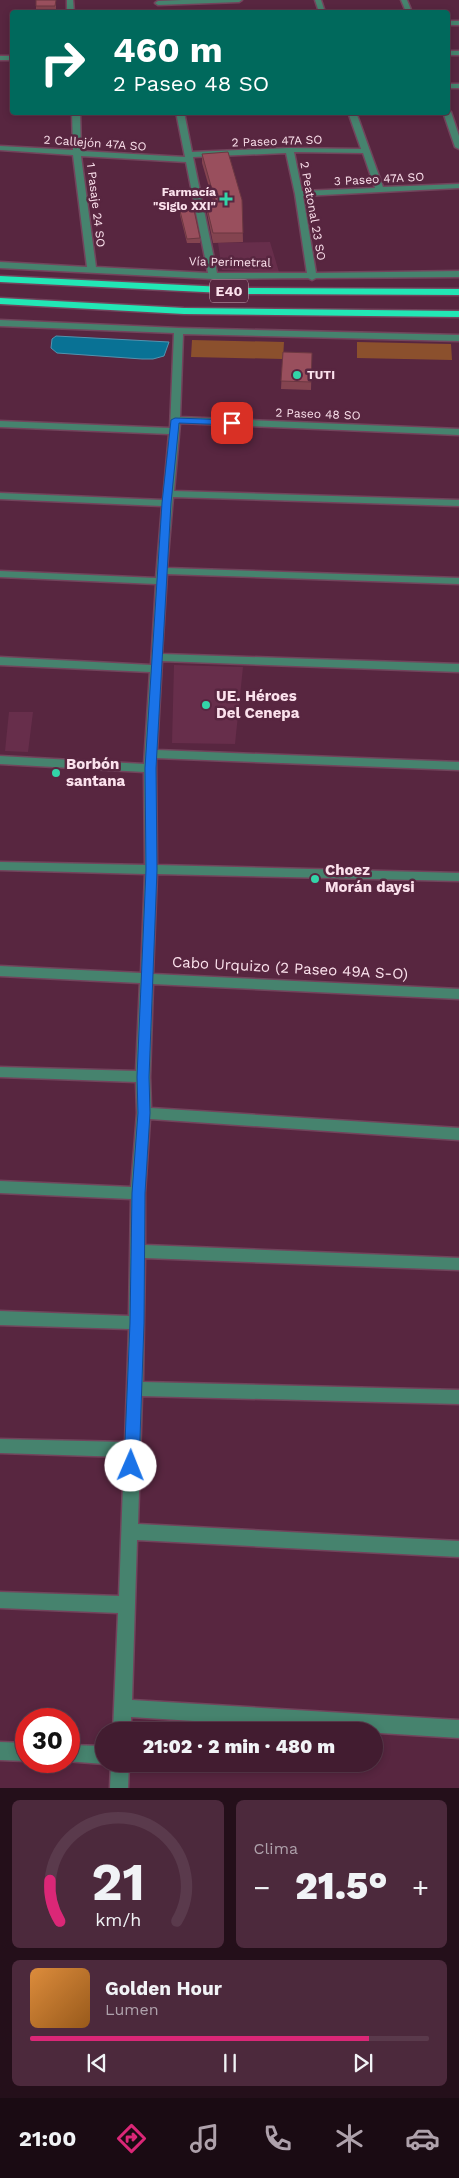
<!DOCTYPE html>
<html lang="es">
<meta charset="utf-8">
<style>
:root{--surface:#421c30;--page:#4c293c;--text:#f1f3f6;--muted:#aea1ab;--line:#5a3a4c;--accent:#db2777}
body{margin:0;font-family:"Work Sans",sans-serif;background:var(--page);color:var(--text);height:100vh;display:flex;flex-direction:column;font-size:19px;white-space:nowrap}
*{box-sizing:border-box;margin:0}
p{font-size:16px;color:var(--muted)}
.icon{flex:none;width:28px;height:28px;fill:none;stroke:currentColor;stroke-width:2;stroke-linecap:round;stroke-linejoin:round}
.map{position:relative;height:1788px;overflow:hidden}
.side{display:flex;flex-direction:column;gap:12px;padding:12px;background:#240f1a;flex:1}
.side>*{flex:none}
.guide{position:absolute;left:10px;top:10px;width:440px;height:105px;border-radius:5px;box-shadow:0 2px 8px #0003,0 0 0 1px var(--line);background:#00695c;color:#fff;overflow:hidden}
.speed{position:absolute;left:15px;top:1708px;display:flex;gap:10px;font-size:25px;font-weight:700;text-align:center}
.speed>*{display:grid;place-content:center;width:65px;height:65px;border-radius:50%;background:var(--surface);box-shadow:0 2px 8px #0003,0 0 0 1px var(--line);line-height:1}
.speed .limit{border:8px solid #d22;background:#fff;color:#111}
.pin{position:absolute;display:grid;place-items:center;width:42px;height:42px;color:#fff;margin:-21px;border-radius:10px;box-shadow:0 2px 8px #0006}
.me{position:absolute;width:55px;margin:-28px;rotate:1deg;stroke-linejoin:round;filter:drop-shadow(0 0 4px #0008)}
.turn{display:flex;align-items:center;gap:18px;height:105px;padding:0 20px;font-size:22px}
.turn .icon{width:65px;height:65px;stroke-width:2.5}
.turn b{display:block;font-size:35px;line-height:42px}
.big{font-size:38px;font-weight:800;line-height:1.1}
.side .widget{flex:1;display:flex;flex-direction:column;justify-content:center;gap:8px;min-width:0;padding:0 18px;border-radius:8px;background:var(--page)}
.side .dial{align-items:center;gap:0}
.dial svg{height:130px;overflow:visible;fill:none;stroke:var(--line);stroke-width:7;stroke-linecap:round;text-anchor:middle}
.dial text{fill:var(--text);stroke:none}
.song{display:flex;align-items:center;gap:15px}
.cover{width:60px;height:60px;border-radius:8px;background:linear-gradient(135deg,hsl(30 70% 55%),hsl(30 70% 35%))}
.played{height:5px;border-radius:2px;background:linear-gradient(90deg,var(--accent) 85%,var(--line) 85%)}
.keys{display:flex;justify-content:space-around;direction:ltr}
.heat{display:flex;justify-content:space-between;align-items:center;font-size:28px;direction:ltr}
.side .tiles{flex:1;display:grid;gap:12px;grid-template-columns:1fr 1fr}
.widget:last-child{grid-column:span 2}
.trip{position:absolute;left:95px;top:1722px;width:288px;height:50px;border-radius:25px;background:var(--surface);box-shadow:0 2px 8px #0003,0 0 0 1px var(--line);font-weight:800;line-height:50px;text-align:center}
.dock{display:flex;height:80px;justify-content:space-around;align-items:center;background:#1a0b13;color:var(--muted)}
.dock .icon{width:35px;height:35px}
.dock .selected{color:var(--accent)}
.dock b{font-size:22px;color:var(--text)}
.map>svg:first-child{display:block}
.built{fill:#672e4b}
.green{fill:#8b502d}
.water{fill:#097295;stroke:#5293af}
.lines{fill:none;stroke-linecap:round;stroke-linejoin:round}
.minor-casing{stroke:#72445c;stroke-width:3}
.highway-casing{stroke:#72445c;stroke-width:3}
.minor{fill:#46836e;fill-rule:evenodd}
.highway{fill:#22e7b5;fill-rule:evenodd}
.wall{fill:#844450}
.building{fill:#994f5d;stroke:#6b3741}
.route{fill:#1a73e8;stroke:#114b97}
.poi-dot{fill:#33d4a8;stroke:#582640;stroke-width:2}
.labels{text-anchor:middle;stroke-width:5;stroke-linejoin:round;paint-order:stroke}
.far-street-label{font-size:12px;fill:#fbe1ec;stroke:#582640}
.far-poi-label{font-size:12px;font-weight:bold;fill:#fbe1ec;stroke:#582640;text-anchor:end}
.shield{fill:#582640;stroke:#caa9b8;stroke-width:1}
.shield-label{font-size:14px;font-weight:bold;fill:#fbe1ec}
.poi-label{font-size:15px;font-weight:bold;fill:#fbe1ec;stroke:#582640;text-anchor:start}
.street-label{font-size:15px;fill:#fbe1ec;stroke:#582640}
</style>
<div class="map">
<svg width="459" height="1788" viewBox="0 0 459 1788">
<rect width="100%" height="100%" fill="#582640"/>
<path class="built" d="M270 242 279 272 222 270 218 243Z
M174 665 243 667 235 744 172 743Z
M9 712H33L28 752 5 751Z"/>
<path class="green" d="M192 340 284 342 283 359 191 357Z
M357 342 451 344 452 360 357 358Z"/>
<path class="water" d="M56 336 169 342 164 356 153 359H142L57 353 51 348 52 339Z"/>
<g class="lines">
<defs>
<path id="minor" d="M67 0H73L74 12H67Z
M182 0H242L239 2 158 5 155 3 158 1Z
M315 0H321L325 12H319Z
M401 0H407L412 12H406Z
M448 21H459V25H448Z
M448 51H459V55H448Z
M0 56H12V60H0Z
M448 84H459V88H448Z
M448 110 451 112 459 136V149L455 147 443 112H448Z
M72 112H80L81 151 185 157 176 112H184L192 152 289 148 361 149 348 112H356L383 187 459 184V188L303 196 316 273 459 271V277L316 278 312 280 308 278 213 279 0 268V262L87 267 73 155 0 150V146L73 150ZM294 152 363 153 375 188 302 191ZM286 153 295 194 307 273H217L193 157ZM81 156 186 162 208 273 96 267Z
M0 320 179 328 459 335V341L183 334 180 417 459 429V435L180 423 174 491 459 500V506L173 497 167 568 459 578V584L167 574 162 654 459 664V672L162 661 157 750 459 762V770L156 758 157 865 459 873V881L157 874 153 974 459 989V999L153 984 150 1077 151 1108 459 1128V1140L150 1119 145 1193V1245L459 1258V1270L145 1258 143 1382 459 1390V1404L142 1396 138 1524 459 1541V1557L137 1540 132 1700 459 1720V1738L131 1717V1731H113L118 1613 0 1608V1592L119 1596 124 1457 0 1453V1439L125 1442 129 1329 0 1325V1311L129 1316 131 1199 0 1193V1181L131 1187 137 1113 136 1082 0 1077V1067L136 1071 140 983 0 976V966L141 973 145 874 0 870V862L145 865 144 772 0 764V756L144 764 150 672 0 665V657L151 665 156 584 0 577V571L156 578 162 506 0 499V493L163 500 169 434 0 427V421L170 428 174 333 0 326Z
M0 1742 26 1743V1761L0 1760Z
M69 1745 104 1746V1764L65 1761H69Z
M111 1764H129L128 1788H110Z"/>
<path id="highway" d="M0 276 244 288 459 289V295L244 294 0 282Z
M0 298 184 308 459 311V317L184 314 0 304Z"/>
</defs>
<use href="#minor" class="minor-casing"/>
<use href="#highway" class="highway-casing"/>
<use href="#minor" class="minor"/>
<use href="#highway" class="highway"/>
</g>
<path class="wall" d="M36 0H56V12H36Z
M202 154 242 200 243 242 213 243 207 213 206 204H214L202 163Z
M180 211 200 238V243H187L180 215Z
M283 352 312 353 311 390 281 389Z"/>
<path class="building" d="M36 0H56L55 6H36Z
M228 152 242 200 243 233H213L206 204H216L202 154Z
M194 210 200 238 187 239 180 211Z
M283 352 312 353 311 382 281 381Z"/>
<path class="route" d="M175 418 232 420 236 423 232 425 179 423 171 503 156 768 157 870 149 1077 150 1113 145 1193 144 1323 139 1466 136 1471 131 1473 126 1471 124 1466 130 1323 132 1193 138 1113 137 1077 146 870 145 768 162 503 171 420Z"/>
<g class="poi-dot">
<path d="M223.5 191.5h5v5h5v5h-5v5h-5v-5h-5v-5h5z"/>
<circle cx="297" cy="375" r="5"/>
<circle cx="206" cy="705" r="5"/>
<circle cx="56" cy="773" r="5"/>
<circle cx="315" cy="879" r="5"/>
</g>
<g class="labels">
<g class="far-street-label">
<text transform="translate(277 141) rotate(-2)" y="4">2 Paseo 47A SO</text>
<text transform="translate(95 143) rotate(4)" y="4">2 Callejón 47A SO</text>
<text transform="translate(379 179) rotate(-3)" y="4">3 Paseo 47A SO</text>
<text transform="translate(96 205) rotate(83)" y="4">1 Pasaje 24 SO</text>
<text transform="translate(313 211) rotate(80)" y="4">2 Peatonal 23 SO</text>
<text transform="translate(230 262) rotate(1)" y="4">Vía Perimetral</text>
<text transform="translate(318 414) rotate(2)" y="4">2 Paseo 48 SO</text>
</g>
<g class="far-poi-label">
<text x="216" y="196">Farmacía<tspan x="216" dy="14">"Siglo XXI"</tspan></text>
<text x="307" y="379" text-anchor="start">TUTI</text>
</g>
<rect class="shield" x="210" y="279.5" width="38" height="23" rx="4"/>
<g class="shield-label">
<text x="229" y="296">E40</text>
</g>
<g class="poi-label">
<text x="216" y="701">UE. Héroes<tspan x="216" dy="17">Del Cenepa</tspan></text>
<text x="66" y="769">Borbón<tspan x="66" dy="17">santana</tspan></text>
<text x="325" y="875">Choez<tspan x="325" dy="17">Morán daysi</tspan></text>
</g>
<g class="street-label">
<text transform="translate(290 968) rotate(3)" y="5">Cabo Urquizo (2 Paseo 49A S-O)</text>
</g>
</g>
</svg>
<div class="speed"><div class="limit">30</div></div>
<div class="pin" style="left:232px;top:423px;background:#d93025"><svg class="icon" aria-label="arrive" viewBox="0 0 24 24"><path d="M6 21V4h12l-3 4 3 4H6"/></svg></div>
<svg class="me" style="left:131px;top:1466px" viewBox="-20 -20 40 40"><circle r="19" fill="#fff"/><path d="M0-13L10 11 0 6-10 11z" fill="#1a73e8"/></svg>
<div class="trip">21:02 · 2 min · 480 m</div>
<div class="guide">
<div class="turn"><svg class="icon" aria-label="right" viewBox="0 0 24 24"><path d="M7 20v-9h11M14 6l5 5-5 5"/></svg><div><b>460 m</b>2 Paseo 48 SO</div></div>
</div>
</div>
<section class="side">
<div class="tiles">
<div class="widget dial"><svg viewBox="0 0 100 80">
<path d="M14 69A42 42 0 1 1 86 69"/>
<path d="M14 69A42 42 0 0 1 8 44" stroke="#db2777"/>
<text x="50" y="56" font-size="32" font-weight="700">21</text>
<text x="50" y="72" font-size="11">km/h</text>
</svg></div>
<div class="widget"><p>Clima</p>
<div class="heat"><a>−</a><b class="big">21.5°</b><a>+</a></div>
</div>
<div class="widget">
<div class="song"><i class="cover"></i><div><b>Golden Hour</b><p>Lumen</p></div></div>
<div class="played"></div>
<div class="keys"><svg class="icon" aria-label="previous" viewBox="0 0 24 24"><path d="M18 5L8 12l10 7zM5 5v14"/></svg><svg class="icon" aria-label="pause" viewBox="0 0 24 24"><path d="M8 5v14M16 5v14"/></svg><svg class="icon" aria-label="next" viewBox="0 0 24 24"><path d="M6 5l10 7-10 7zM19 5v14"/></svg></div>
</div>
</div>
</section>
<nav class="dock">
<b>21:00</b>
<svg class="icon selected" aria-label="directions" viewBox="0 0 24 24"><path d="M12 3l9 9-9 9-9-9zM9 14v-3h6M13 9l2 2-2 2"/></svg>
<svg class="icon" aria-label="music" viewBox="0 0 24 24"><path d="M9 18V5l10-2v13"/><circle cx="6" cy="18" r="3"/><circle cx="16" cy="16" r="3"/></svg>
<svg class="icon" aria-label="phone" viewBox="0 0 24 24"><path d="M5 4h4l2 5-3 2q2 4 5 5l2-3 5 2v4C11 20 4 13 5 4z"/></svg>
<svg class="icon" aria-label="climate" viewBox="0 0 24 24"><path d="M12 3v18M4 7l16 10M4 17L20 7"/></svg>
<svg class="icon" aria-label="car" viewBox="0 0 24 24"><path d="M5 17H2v-5l4-1 3-4h7l3 4 3 1v5h-3M9 17h6M6 11h13"/><circle cx="7" cy="17" r="2"/><circle cx="17" cy="17" r="2"/></svg>
</nav>
